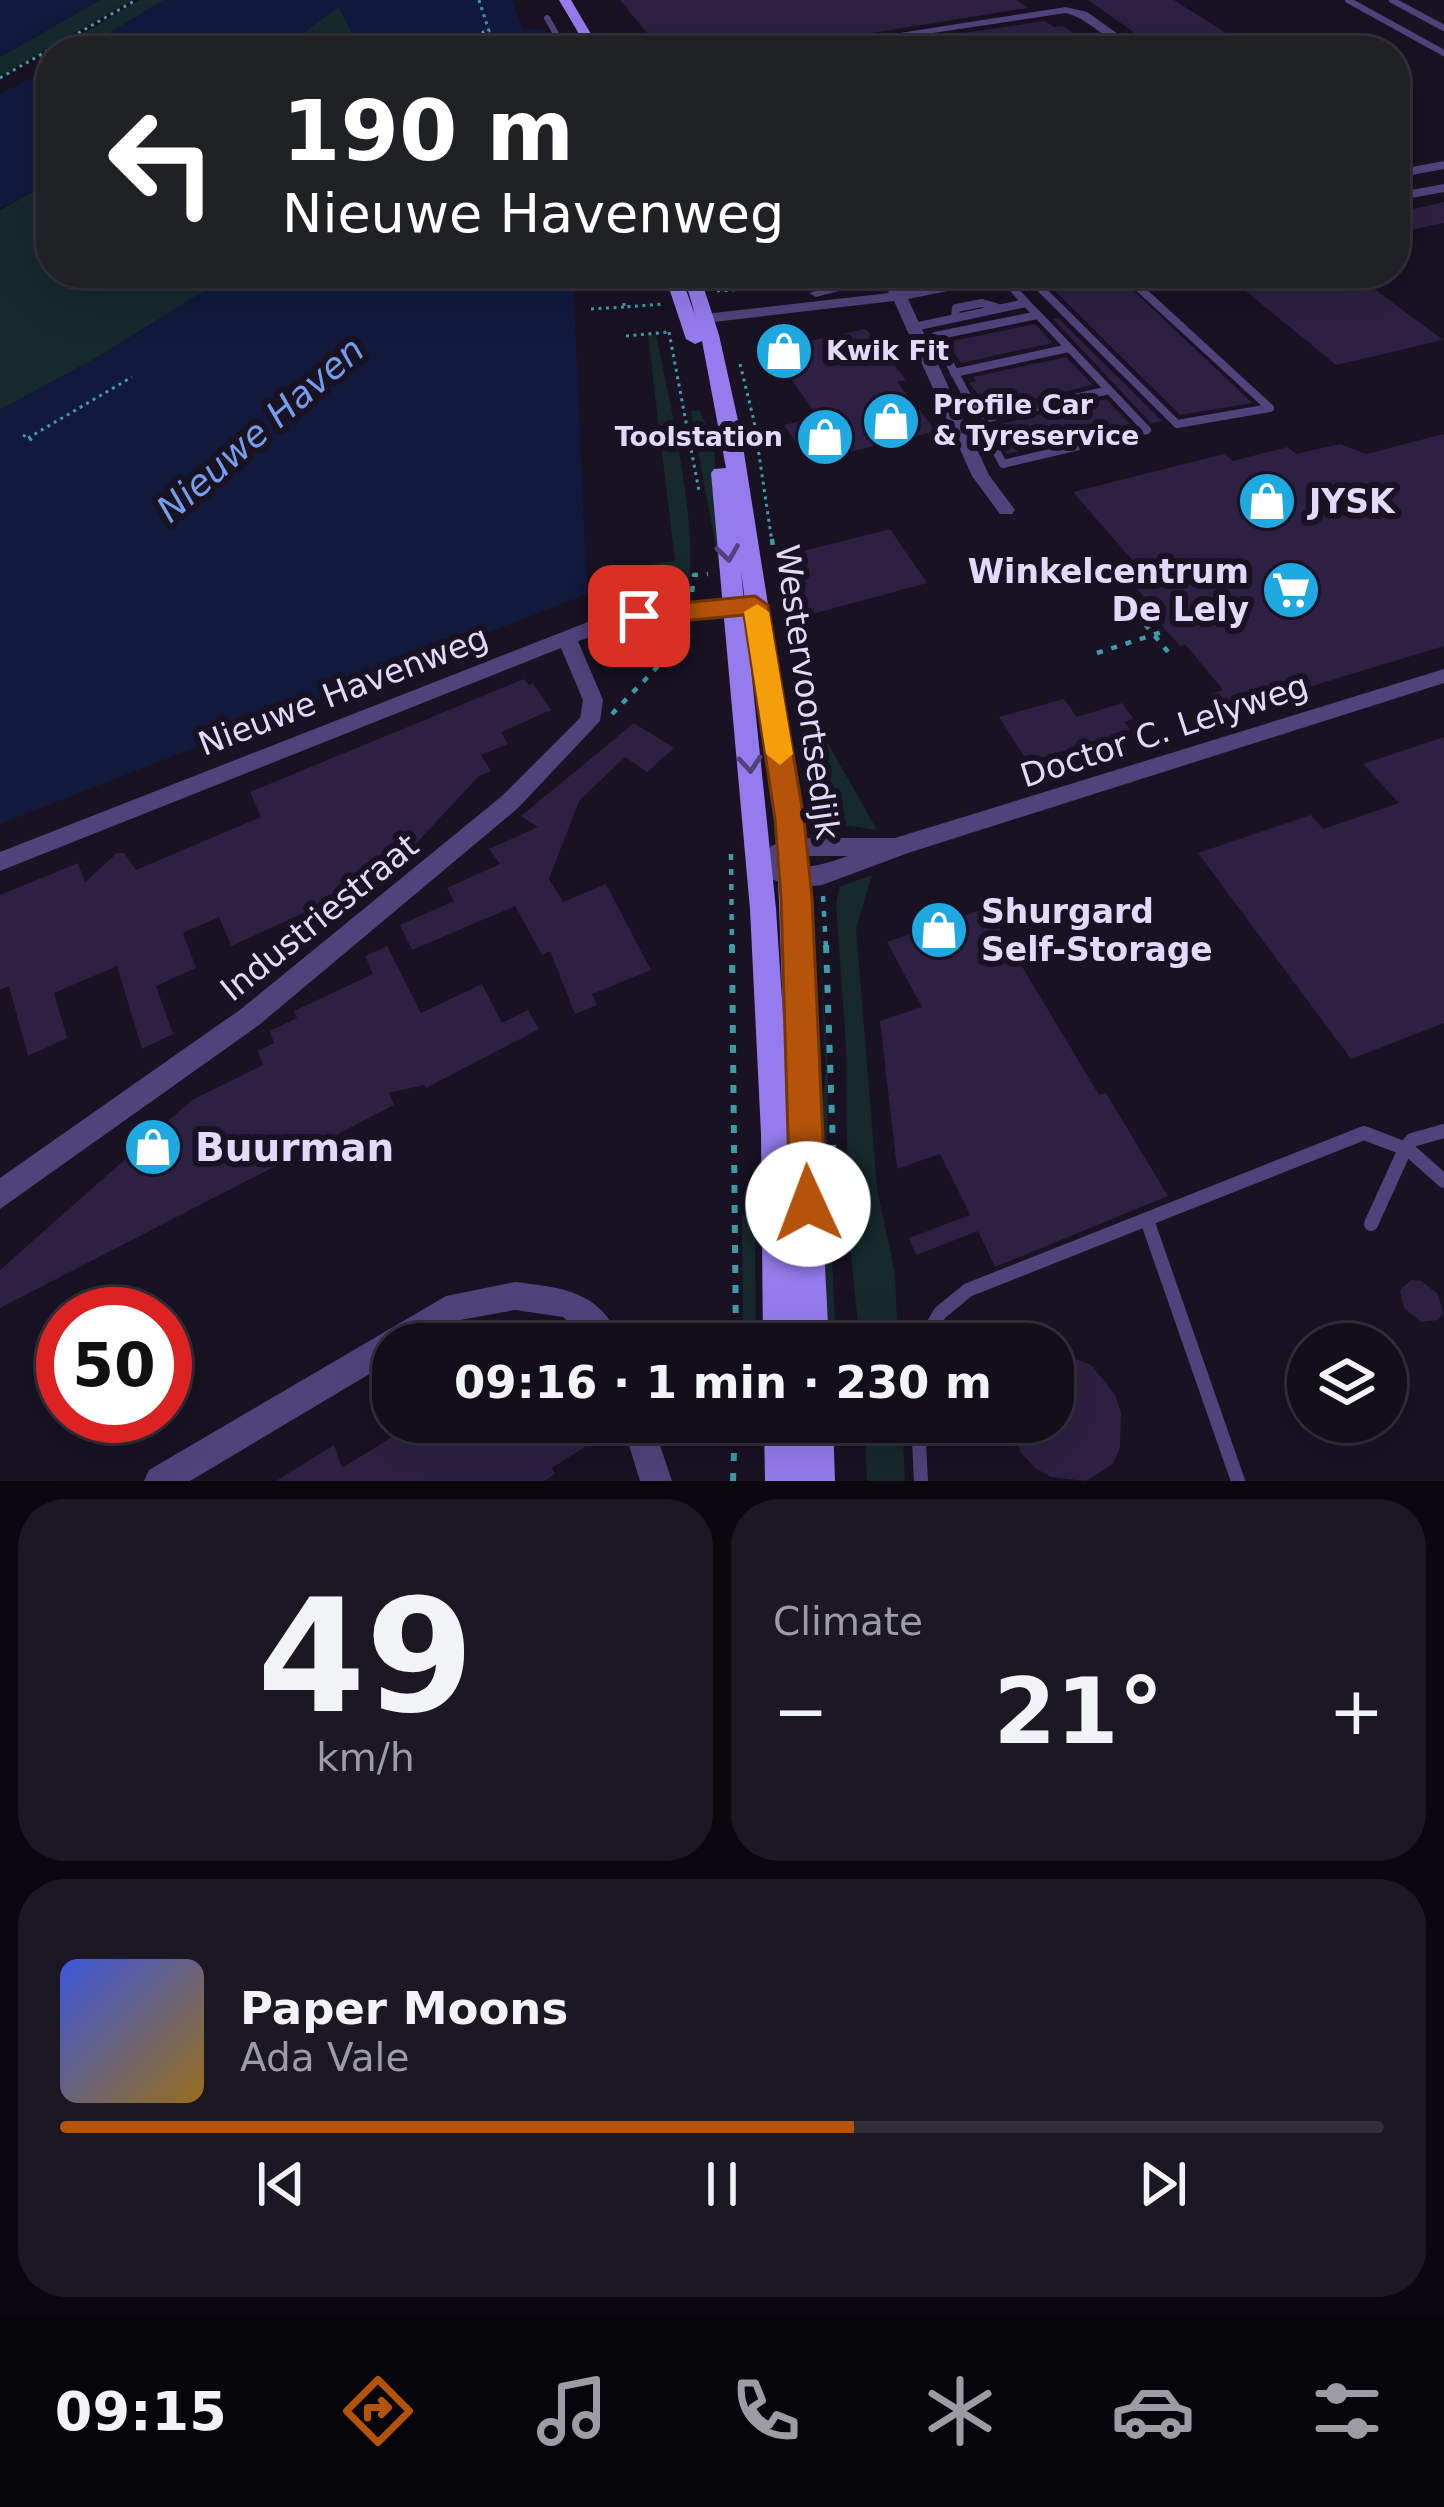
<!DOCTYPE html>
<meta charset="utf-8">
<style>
:root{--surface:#120e1a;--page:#1b1723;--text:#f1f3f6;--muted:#9c9ca2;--line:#312e39;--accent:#b45309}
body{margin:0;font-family:"DejaVu Sans",sans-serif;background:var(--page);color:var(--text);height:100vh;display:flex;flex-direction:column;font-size:45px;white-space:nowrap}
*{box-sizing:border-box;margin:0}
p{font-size:39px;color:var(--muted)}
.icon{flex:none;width:66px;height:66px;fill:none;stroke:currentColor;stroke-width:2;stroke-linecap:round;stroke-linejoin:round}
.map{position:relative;height:1481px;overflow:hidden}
.side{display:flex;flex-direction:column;gap:18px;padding:18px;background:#0a080e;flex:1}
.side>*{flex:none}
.banner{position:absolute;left:36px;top:36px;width:1374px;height:252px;border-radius:48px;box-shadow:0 12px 48px #0002,0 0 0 3px var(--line);background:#202124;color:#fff;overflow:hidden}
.tools{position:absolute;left:1287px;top:1323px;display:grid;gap:24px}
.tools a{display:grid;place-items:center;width:120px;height:120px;border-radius:50%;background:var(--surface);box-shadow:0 12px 48px #0002,0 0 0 3px var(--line);font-size:60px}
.speed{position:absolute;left:36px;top:1287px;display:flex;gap:24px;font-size:60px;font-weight:700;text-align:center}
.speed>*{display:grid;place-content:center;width:156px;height:156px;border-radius:50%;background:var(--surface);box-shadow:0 12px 48px #0002,0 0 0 3px var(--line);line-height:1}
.speed .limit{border:18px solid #d22;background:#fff;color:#111}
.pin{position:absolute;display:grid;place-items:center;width:102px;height:102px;color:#fff;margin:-51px;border-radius:24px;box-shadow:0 6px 18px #0006}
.me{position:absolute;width:132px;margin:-66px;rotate:358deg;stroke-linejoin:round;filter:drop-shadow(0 0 9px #0008)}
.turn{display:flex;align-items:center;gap:42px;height:252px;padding:0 48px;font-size:54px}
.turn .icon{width:156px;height:156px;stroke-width:2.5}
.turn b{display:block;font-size:84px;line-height:102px}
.big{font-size:90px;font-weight:700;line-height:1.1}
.side .tile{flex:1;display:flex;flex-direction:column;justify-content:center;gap:18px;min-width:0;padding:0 42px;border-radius:48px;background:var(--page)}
.side .dial{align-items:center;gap:0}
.dial b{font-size:156px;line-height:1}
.song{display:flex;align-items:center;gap:36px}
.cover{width:144px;height:144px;border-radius:18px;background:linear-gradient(135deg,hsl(230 70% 55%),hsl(40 70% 35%))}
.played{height:12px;border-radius:6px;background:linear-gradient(90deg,var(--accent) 60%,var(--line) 60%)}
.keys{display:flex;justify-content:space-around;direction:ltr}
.heat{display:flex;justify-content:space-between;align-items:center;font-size:66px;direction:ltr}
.side .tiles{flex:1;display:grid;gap:18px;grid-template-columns:1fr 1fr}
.tile:last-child{grid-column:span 2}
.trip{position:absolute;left:372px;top:1323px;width:702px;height:120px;border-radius:48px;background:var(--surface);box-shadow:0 12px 48px #0002,0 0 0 3px var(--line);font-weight:700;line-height:120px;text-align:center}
.menu{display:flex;height:192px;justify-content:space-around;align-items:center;background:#07060a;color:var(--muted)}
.menu .icon{width:84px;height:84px}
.menu .current{color:var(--accent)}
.menu b{font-size:54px;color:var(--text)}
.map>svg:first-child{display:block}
.green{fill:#16292d}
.water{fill:#11193d}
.building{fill:#2d2042}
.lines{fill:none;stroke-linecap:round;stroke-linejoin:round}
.path-far2{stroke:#3f9ba8;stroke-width:3;stroke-dasharray:3 4.5;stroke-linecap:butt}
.path-far1{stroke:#3f9ba8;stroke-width:4.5;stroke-dasharray:6 9;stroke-linecap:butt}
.path{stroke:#3f9ba8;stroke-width:6;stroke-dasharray:8 12;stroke-linecap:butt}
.service-far2{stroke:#50437c;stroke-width:6}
.service-far1{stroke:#50437c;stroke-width:8}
.service{stroke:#50437c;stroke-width:14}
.minor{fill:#50437c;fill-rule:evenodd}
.secondary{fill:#957cee;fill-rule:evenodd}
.oneway{stroke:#50427e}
.route{fill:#b45309;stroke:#753606;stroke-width:3}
.slow{fill:#f59e0b}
.labels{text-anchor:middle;stroke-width:12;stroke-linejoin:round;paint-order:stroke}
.far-poi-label{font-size:27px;font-weight:bold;fill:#e3d9fa;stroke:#181223;text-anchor:start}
.poi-label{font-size:33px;font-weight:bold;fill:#e3d9fa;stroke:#181223;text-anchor:start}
.street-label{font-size:33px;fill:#e3d9fa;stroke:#181223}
.water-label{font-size:36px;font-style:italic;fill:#749eed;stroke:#181223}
.near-poi-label{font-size:39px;font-weight:bold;fill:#e3d9fa;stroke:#181223;text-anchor:start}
</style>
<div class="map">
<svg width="1444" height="1481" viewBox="0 0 1444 1481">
<rect width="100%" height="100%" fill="#181223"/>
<path class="green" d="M100 0H132L0 76V57Z
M140 0H164L80 51H54Z
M339 7 361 51H277Z
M51 182V273H233L98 357 0 410V210Z
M656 335C669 398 701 534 687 594L642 601 623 594 622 569 675 561 648 336Z
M699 410 714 442 720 571 691 411Z
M801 696 877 830 830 823 795 697Z
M872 875 856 928 877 1188 895 1274 898 1344H860L848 1226 846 1046 836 904 839 887Z
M818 914 828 1072 827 1157 836 1344H824L817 1159 826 1069Z
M742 1214H755L756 1344H743Z
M864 1422H902L905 1481H867Z"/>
<path class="water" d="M0 0H100L0 57Z
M164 0H512L522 29 545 30 555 51H361L339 7 277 51H80Z
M51 68V182L0 209V94Z
M233 273H573L587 594 0 824V410L98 357Z"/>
<path class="building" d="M620 0H1017L1028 8 784 47 781 51H773V44L728 51H662Z
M1088 0H1174L1237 40 1160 51Z
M1045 21 1054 27 1063 26 1097 51H843Z
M1444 202V223L1395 233V213Z
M1086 273H1115L1252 403 1180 415 1051 287 1081 281Z
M1224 273H1353L1443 340 1336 365Z
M1058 318 1162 421 1151 423 1053 319Z
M1035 324 1053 343 961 363 947 342Z
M866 329 906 380 897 382 936 431 809 462 784 425 818 417 770 349Z
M1066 357 1093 385 990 409 969 383 976 381 973 377Z
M1106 399 1131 425 1007 454 992 426Z
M1444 434V646L1226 712 1211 694 1223 690 1185 644 1180 646 1164 628 1155 616 1159 615 1117 565 1133 561 1073 492 1224 454 1233 461 1288 447 1296 454 1340 444 1366 454Z
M890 529 927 583 786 621 783 556Z
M524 679 529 685 533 683 551 710 501 732 508 744 481 755 491 771 479 776 409 851 311 927 304 913 231 946 219 917 183 933 196 968 156 986 173 1034 142 1049 117 966 54 993 67 1038 28 1056 9 986 0 990V895L78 863 85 882 117 853H124L136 870 261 817 250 792Z
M1064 699 1077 717 1122 703 1134 719 1124 722 1130 730 1028 762 999 717Z
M634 723 674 748 647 772 625 757 579 801 549 879 563 902 606 884 651 970 592 994 597 1005 575 1014 550 951 542 955 515 906 412 950 400 925 454 901 447 888 500 864 489 849 538 827 521 816Z
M1444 737V1023L1351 1059 1198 853 1311 815 1323 829 1399 803 1363 764Z
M987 908 1099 1095 1106 1093 1168 1196 995 1267 978 1231 916 1255 909 1238 970 1215 940 1154 897 1169 880 1021 922 1007 887 942Z
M387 946 421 1013 482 984 502 1023 528 1010 539 1029 426 1088 424 1085 389 1093 394 1105 0 1308V1270L192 1100 263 1065 258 1051 274 1043 270 1031 297 1018 294 1011 373 974 365 956Z
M1411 1280 1421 1281 1438 1294 1443 1313 1438 1320 1421 1322 1404 1308 1400 1290Z
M1053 1350 1091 1365 1115 1394 1121 1413 1120 1448 1113 1464 1086 1481 1051 1477 1035 1468 1021 1453 1008 1422H1053Z
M392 1422H585L594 1441 552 1468 555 1474 544 1481H276L334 1445 342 1468 397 1434Z"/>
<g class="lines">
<path class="path-far2" d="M479 0 489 31 483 32 485 38
M501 45 503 51
M0 78 136 0
M717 291 801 285
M624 303V307L664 304
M591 309 624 307
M669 332 699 491
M626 336 669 332
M740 364 754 421 772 542
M23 435 35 442
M28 438 132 377"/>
<path class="path-far1" d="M772 539 773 548
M692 592 694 575 708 574
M1126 601 1173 658
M784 640 807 643
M1097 653 1168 630
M612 714 692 631
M731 854 732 948
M823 896 826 948"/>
<path class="path" d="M732 945 736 1344
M826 945 833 1148
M733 1481 735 1422"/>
<path class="service-far2" d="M1348 0 1444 53
M1392 0 1444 28
M547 18 566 51"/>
<path class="service-far1" d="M1025 273 1177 424 1270 408 1123 273
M1034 282 1078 273
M1026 303 1038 315
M1038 315 1147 430 1003 464 935 336Z
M955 318 956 308 982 303 996 307
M914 327 1026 303 1002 276
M954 373 1069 348
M980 420 1109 390"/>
<path class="service" d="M1147 1220 1238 1481
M1371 1224 1406 1147 1412 1140 1444 1131
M922 1344 940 1313 968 1290 1364 1133 1409 1150 1444 1181
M918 1422 921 1481"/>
<path class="minor" d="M1066 7 1087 12 1142 51C1113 51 1094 20 1066 13L813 51H785Z
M1444 161V169L1395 178V170Z
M1444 184V192L1395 201V193Z
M875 273H899L893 277 903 291 995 273H1024L1017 277 908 299 989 475 1015 510 1012 514H1000L972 476 894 301 705 323 680 314 687 310 705 314 889 293 881 280 816 297 809 293Z
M755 598 762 600 765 605 762 610 639 623 578 641 603 700 600 721 518 808 259 1025 0 1209V1178L241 1009 502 796 580 718 583 700 561 648 0 871V852L593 620 639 609Z
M1444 669V683L908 853 822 885 794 888 751 871 748 864 751 857 759 855 771 859 768 853 771 846 792 838H895ZM794 856H848C824 864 804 872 779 862Z
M515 1282C564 1288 603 1291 621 1344H591L563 1317 515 1310 460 1320 420 1344H393V1360L190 1481H144L149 1470 446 1296Z
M622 1422H652L672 1481H640Z"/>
<path class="secondary" d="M559 0H571L601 51H589Z
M664 273H680L696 318 683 273H699L719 335 741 434 802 819 829 1344H763L761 1134 750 909 711 473 714 469 726 468 702 341 695 344 686 339ZM741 572 776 819 783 1015 776 909Z
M764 1422H833L835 1481H765Z"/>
</g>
<defs><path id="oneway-chevron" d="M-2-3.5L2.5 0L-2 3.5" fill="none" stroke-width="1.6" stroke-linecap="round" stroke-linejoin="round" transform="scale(3)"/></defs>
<g class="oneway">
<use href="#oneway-chevron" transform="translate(728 553) rotate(82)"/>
<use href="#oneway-chevron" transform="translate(750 764) rotate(85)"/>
</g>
<path class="route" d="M755 596 768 605 804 819 812 898 826 1204 820 1217 808 1222 795 1217 790 1204 781 898 775 819 744 615 639 625 627 616 639 607Z"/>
<path class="slow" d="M757 604 769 612 793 754 780 765 766 754 744 612Z"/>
<defs>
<symbol id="shop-disc" viewBox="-11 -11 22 22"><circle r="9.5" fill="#1ea9e1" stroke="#181223"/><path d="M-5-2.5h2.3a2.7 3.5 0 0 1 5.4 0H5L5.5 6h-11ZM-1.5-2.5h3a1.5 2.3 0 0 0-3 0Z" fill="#fff"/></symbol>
<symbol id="supermarket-disc" viewBox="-11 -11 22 22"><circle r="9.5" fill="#1ea9e1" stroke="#181223"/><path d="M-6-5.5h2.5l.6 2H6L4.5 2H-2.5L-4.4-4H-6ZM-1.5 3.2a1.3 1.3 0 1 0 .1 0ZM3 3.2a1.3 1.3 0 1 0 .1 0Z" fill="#fff"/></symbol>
</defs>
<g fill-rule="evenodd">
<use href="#shop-disc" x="751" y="318" width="66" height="66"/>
<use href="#shop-disc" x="858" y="388" width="66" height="66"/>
<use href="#shop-disc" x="792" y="404" width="66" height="66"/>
<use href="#shop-disc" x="1234" y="468" width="66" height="66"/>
<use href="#supermarket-disc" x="1258" y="557" width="66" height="66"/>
<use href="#shop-disc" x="906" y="897" width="66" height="66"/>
<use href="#shop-disc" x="120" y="1114" width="66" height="66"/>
</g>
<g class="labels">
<g class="far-poi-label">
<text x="826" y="360">Kwik Fit</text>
<text x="933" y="414">Profile Car<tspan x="933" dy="31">&amp; Tyreservice</tspan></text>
<text x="783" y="446" text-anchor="end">Toolstation</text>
</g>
<g class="poi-label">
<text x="1309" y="513">JYSK</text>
<text x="1249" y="583" text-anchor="end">Winkelcentrum<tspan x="1249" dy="38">De Lely</tspan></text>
<text x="981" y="923">Shurgard<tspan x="981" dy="38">Self-Storage</tspan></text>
</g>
<g class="street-label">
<text transform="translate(343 690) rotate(-21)" y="12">Nieuwe Havenweg</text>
<text transform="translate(808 692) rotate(82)" y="12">Westervoortsedijk</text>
<text transform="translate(1164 730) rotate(-18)" y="12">Doctor C. Lelyweg</text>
<text transform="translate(319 917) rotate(-39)" y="12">Industriestraat</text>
</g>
<g class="water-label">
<text transform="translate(260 429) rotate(-41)" y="13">Nieuwe Haven</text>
</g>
<g class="near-poi-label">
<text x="195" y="1161">Buurman</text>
</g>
</g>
</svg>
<div class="tools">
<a><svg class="icon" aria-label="layers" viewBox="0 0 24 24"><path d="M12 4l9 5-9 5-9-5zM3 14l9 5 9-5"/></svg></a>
</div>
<div class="speed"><div class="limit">50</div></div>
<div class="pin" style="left:639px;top:616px;background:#d93025"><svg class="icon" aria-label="arrive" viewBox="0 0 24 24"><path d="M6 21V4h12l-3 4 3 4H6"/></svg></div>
<svg class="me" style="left:808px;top:1204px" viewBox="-20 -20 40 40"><circle r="19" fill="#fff"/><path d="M0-13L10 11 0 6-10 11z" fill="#b45309"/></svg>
<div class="trip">09:16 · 1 min · 230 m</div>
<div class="banner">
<div class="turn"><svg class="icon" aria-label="left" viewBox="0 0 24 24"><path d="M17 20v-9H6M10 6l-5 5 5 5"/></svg><div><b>190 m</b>Nieuwe Havenweg</div></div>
</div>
</div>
<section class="side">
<div class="tiles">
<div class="tile dial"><b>49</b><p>km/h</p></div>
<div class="tile"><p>Climate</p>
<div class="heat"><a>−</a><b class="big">21°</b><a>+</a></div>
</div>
<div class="tile">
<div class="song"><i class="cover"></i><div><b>Paper Moons</b><p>Ada Vale</p></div></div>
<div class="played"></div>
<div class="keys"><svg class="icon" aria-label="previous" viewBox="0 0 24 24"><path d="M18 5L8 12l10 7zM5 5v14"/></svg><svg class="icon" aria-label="pause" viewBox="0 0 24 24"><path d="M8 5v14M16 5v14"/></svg><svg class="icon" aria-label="next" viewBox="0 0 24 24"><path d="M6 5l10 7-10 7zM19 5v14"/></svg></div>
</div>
</div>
</section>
<nav class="menu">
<b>09:15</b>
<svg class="icon current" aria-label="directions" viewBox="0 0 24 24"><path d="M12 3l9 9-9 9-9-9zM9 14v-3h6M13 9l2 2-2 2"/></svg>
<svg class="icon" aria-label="music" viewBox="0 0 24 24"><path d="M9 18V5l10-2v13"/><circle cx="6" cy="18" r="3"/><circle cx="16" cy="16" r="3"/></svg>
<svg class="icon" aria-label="phone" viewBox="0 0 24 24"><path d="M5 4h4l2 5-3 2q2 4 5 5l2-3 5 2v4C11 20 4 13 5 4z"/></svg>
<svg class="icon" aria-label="climate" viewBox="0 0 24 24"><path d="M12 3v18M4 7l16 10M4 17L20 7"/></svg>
<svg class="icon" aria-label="car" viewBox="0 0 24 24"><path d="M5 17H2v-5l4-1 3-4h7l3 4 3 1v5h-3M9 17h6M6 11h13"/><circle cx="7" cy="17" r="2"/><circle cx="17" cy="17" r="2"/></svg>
<svg class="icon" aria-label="filters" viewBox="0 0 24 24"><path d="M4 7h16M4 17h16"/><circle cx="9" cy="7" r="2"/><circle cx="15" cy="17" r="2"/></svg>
</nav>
